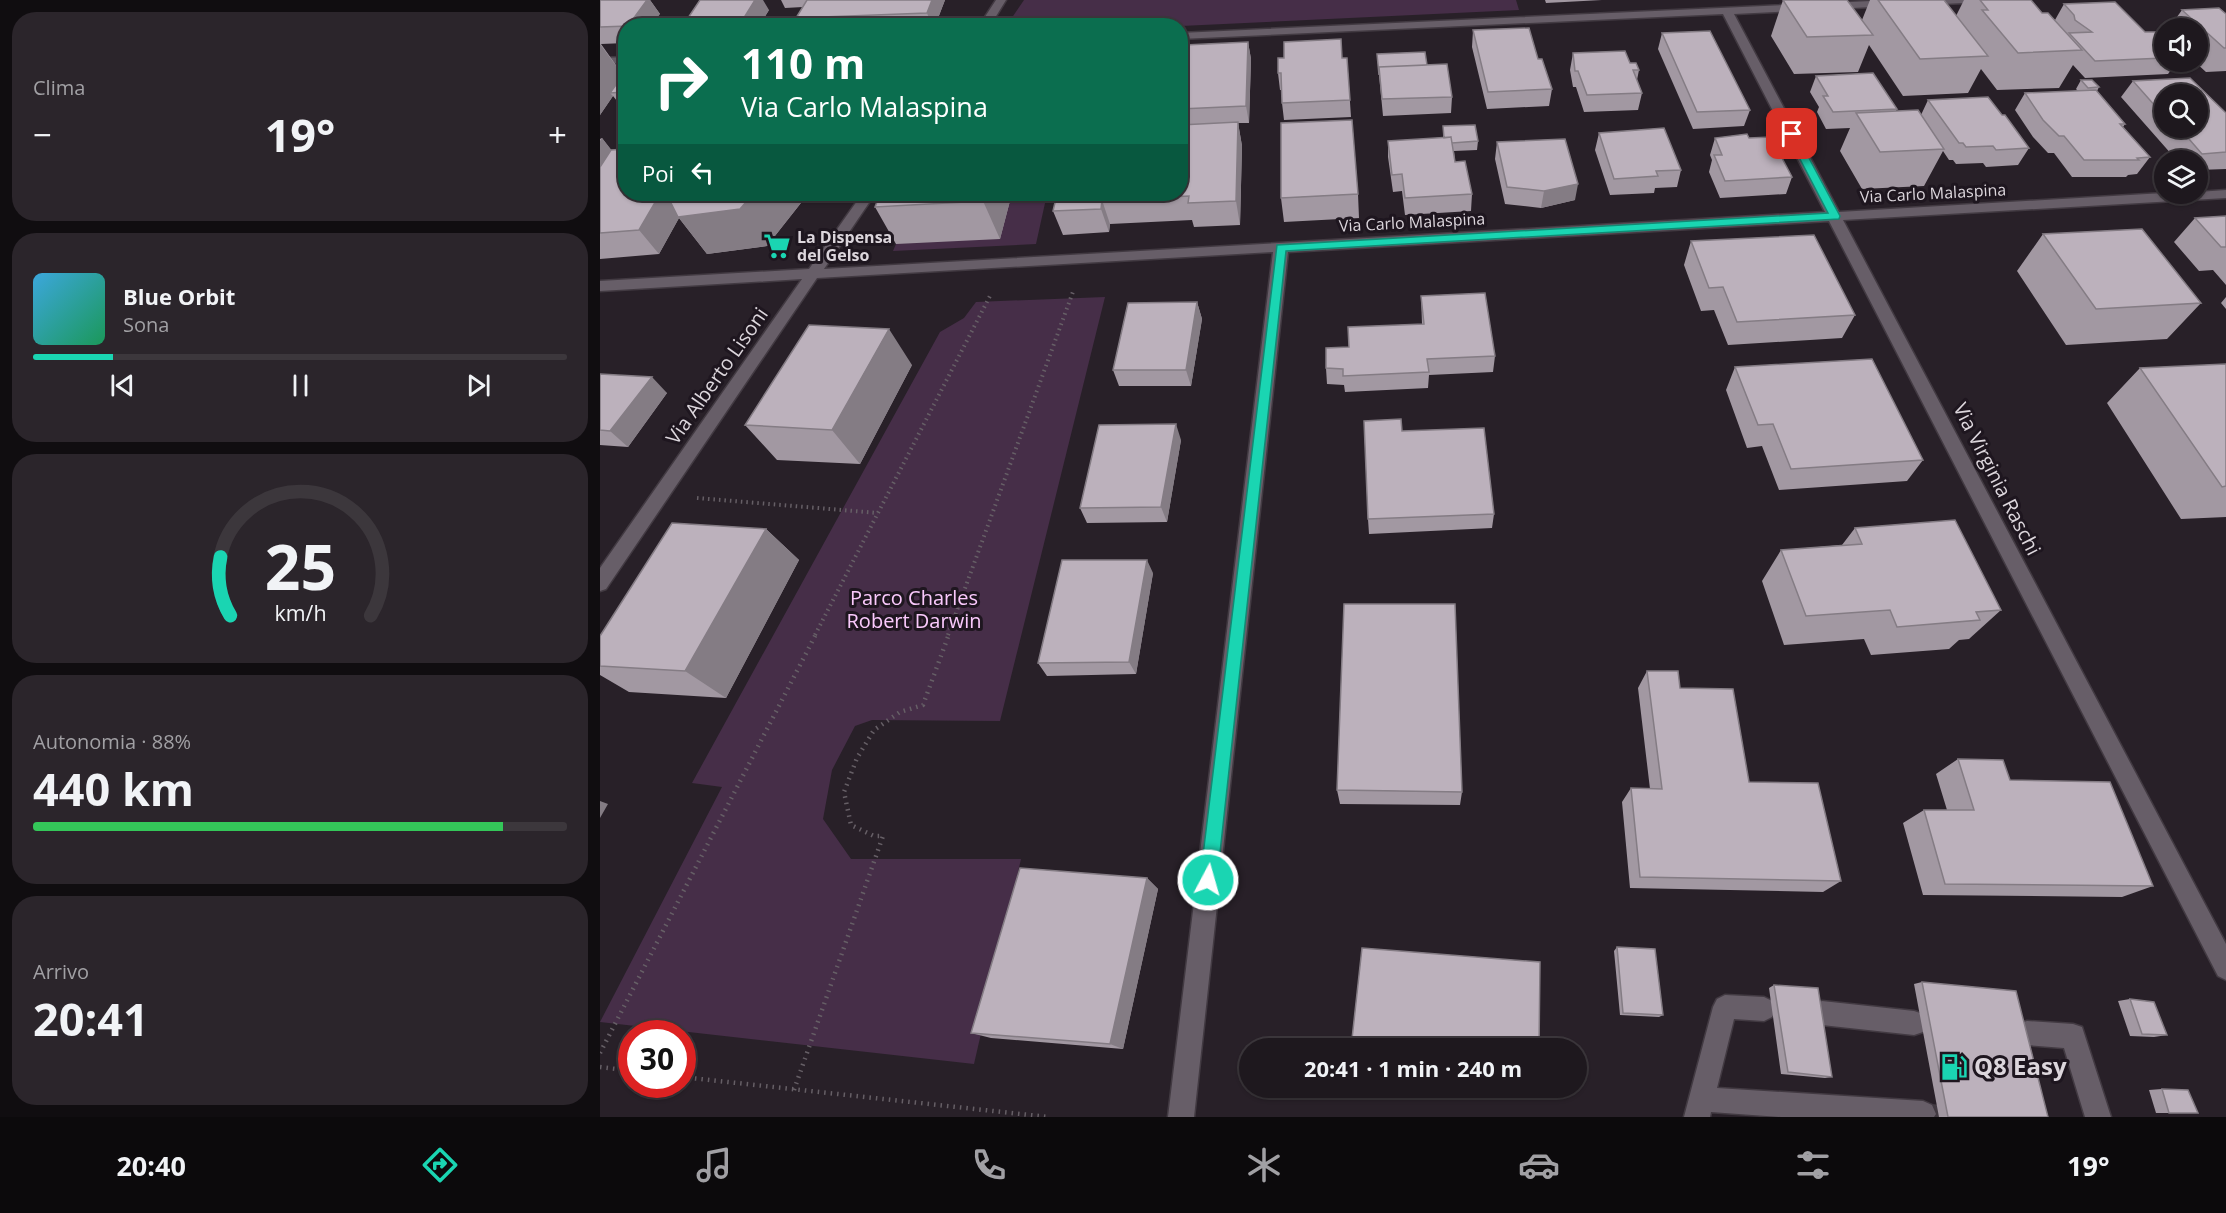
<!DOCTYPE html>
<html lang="it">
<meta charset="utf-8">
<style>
:root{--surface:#1e181e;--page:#2b252b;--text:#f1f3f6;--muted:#a1a0a4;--line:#3c373c;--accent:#1ad5b2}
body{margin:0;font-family:"Open Sans",sans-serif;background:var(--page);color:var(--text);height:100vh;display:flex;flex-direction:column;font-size:22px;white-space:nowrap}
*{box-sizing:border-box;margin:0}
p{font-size:20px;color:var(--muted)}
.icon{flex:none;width:33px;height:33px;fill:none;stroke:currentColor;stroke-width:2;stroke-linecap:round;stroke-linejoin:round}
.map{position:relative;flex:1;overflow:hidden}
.side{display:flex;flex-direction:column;gap:12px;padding:12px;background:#100d10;width:600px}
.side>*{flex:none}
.banner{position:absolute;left:18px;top:18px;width:570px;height:183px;border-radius:24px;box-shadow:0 2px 4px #0004,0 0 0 2px var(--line);background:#0b6e4f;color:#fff;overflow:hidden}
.tools{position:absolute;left:1554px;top:18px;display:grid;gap:12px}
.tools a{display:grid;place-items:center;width:54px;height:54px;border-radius:50%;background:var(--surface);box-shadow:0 2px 4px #0004,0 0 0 2px var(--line);font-size:30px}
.speed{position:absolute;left:18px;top:1020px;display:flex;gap:12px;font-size:30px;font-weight:700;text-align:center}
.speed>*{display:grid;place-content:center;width:78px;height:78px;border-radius:50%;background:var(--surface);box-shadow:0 2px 4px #0004,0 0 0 2px var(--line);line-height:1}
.speed .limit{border:9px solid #d22;background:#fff;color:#111}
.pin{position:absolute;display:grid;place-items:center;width:51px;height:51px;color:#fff;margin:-26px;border-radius:12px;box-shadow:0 3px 9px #0006}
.me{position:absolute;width:66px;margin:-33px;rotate:6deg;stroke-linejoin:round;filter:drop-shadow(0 0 4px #0008)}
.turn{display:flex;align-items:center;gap:21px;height:126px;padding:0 24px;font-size:27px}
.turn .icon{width:78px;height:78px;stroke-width:2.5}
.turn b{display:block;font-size:42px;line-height:51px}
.then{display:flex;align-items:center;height:57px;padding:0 24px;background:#0003;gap:12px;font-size:22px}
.big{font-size:45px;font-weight:700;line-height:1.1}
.side .tile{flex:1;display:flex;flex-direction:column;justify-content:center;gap:9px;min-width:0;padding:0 21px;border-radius:24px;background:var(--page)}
.side .dial{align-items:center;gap:0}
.dial svg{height:156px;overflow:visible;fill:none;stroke:var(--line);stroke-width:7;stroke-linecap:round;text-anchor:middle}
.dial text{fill:var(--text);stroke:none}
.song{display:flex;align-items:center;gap:18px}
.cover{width:72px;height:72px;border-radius:9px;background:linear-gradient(135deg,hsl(200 70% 55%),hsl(150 70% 35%))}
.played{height:6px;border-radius:3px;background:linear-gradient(90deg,var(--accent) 15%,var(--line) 15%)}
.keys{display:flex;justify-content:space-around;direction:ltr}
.heat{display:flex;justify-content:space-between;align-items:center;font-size:33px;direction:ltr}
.charge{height:9px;border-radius:4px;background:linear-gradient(90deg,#34c759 88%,var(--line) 0)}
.trip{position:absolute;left:639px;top:1038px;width:348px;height:60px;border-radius:30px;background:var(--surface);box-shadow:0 2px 4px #0004,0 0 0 2px var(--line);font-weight:700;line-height:60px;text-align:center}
.tab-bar{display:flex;height:96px;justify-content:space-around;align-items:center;background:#0c0a0c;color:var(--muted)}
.tab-bar .icon{width:42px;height:42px}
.tab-bar .current{color:var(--accent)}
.tab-bar b{font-size:27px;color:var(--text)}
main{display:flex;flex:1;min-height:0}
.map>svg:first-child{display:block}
.green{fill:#462e48}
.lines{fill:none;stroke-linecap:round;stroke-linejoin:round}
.minor-tunnel{stroke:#433b43;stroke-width:22;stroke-dasharray:22 11;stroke-linecap:butt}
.minor-casing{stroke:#423a42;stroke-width:3}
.path-far1{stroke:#665f66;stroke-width:4;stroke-dasharray:1.5 4;stroke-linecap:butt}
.path{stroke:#665f66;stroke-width:4.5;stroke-dasharray:1.5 5;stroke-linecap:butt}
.minor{fill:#675e68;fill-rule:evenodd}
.wall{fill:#a298a2;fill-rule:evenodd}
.shaded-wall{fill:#847c84}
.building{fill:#bcb1bc;stroke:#847c84;stroke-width:1.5}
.route{fill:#1ad5b2;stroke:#118a74;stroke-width:1.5}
.labels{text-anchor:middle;stroke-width:6;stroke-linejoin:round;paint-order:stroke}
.far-street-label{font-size:16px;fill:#dcd6dc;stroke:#1e161f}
.far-poi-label{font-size:16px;font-weight:bold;fill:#dcd6dc;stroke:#1e161f;text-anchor:start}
.street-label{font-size:20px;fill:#dcd6dc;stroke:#1e161f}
.park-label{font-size:20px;fill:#fac9fc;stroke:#1e161f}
.near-poi-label{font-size:24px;font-weight:bold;fill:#dcd6dc;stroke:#1e161f;text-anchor:start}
</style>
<main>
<section class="side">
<div class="tile"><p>Clima</p>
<div class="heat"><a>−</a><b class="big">19°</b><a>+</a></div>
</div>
<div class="tile">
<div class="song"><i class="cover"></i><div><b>Blue Orbit</b><p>Sona</p></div></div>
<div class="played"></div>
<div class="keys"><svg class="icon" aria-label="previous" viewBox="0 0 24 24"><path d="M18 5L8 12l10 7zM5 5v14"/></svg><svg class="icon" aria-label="pause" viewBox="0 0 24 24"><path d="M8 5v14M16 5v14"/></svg><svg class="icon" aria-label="next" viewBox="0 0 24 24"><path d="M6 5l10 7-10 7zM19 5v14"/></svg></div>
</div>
<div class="tile dial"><svg viewBox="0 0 100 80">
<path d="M14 69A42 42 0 1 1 86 69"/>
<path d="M14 69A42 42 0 0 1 9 39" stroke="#1ad5b2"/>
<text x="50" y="56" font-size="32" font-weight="700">25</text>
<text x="50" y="72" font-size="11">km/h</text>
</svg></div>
<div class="tile"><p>Autonomia · 88%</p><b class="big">440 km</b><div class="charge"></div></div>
<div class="tile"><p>Arrivo</p><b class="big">20:41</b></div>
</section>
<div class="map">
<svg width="1626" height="1117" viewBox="0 0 1626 1117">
<rect width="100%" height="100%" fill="#282028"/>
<path class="green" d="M424 0H916L919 10 581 26 407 25Z
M409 194H447L436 244 293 251 296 244Z
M505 297 400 721 272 720 255 726 232 770 223 819 251 859H421L374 1064 0 1022 122 787 92 783 340 332 364 318 376 302Z"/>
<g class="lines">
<path class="minor-tunnel" d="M1323 1114 1348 1117"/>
<defs>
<path id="minor" d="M396 0H406L390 26H379Z
M1293 0 1297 3 1292 6 1134 14 1239 212 1564 193 1598 194V192L1626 190V198L1243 220 1626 944V980L1618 976 1229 221 688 252 594 1117H568L673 252 217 278 6 589 0 591V568L202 279 0 291V281L209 269 262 194H275L224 269 1225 212 1123 14 580 39V33Z
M1316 0H1369L1364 3 1320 5 1316 4Z
M26 57V63L0 64V58Z
M1125 995 1164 997 1172 1001 1176 1009 1172 1017 1164 1021 1134 1019 1117 1088 1323 1101 1332 1105 1336 1114 1334 1117H1181L1111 1112 1110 1117H1084L1113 1007 1117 999Z
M1222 1001 1314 1011 1323 1014 1326 1023 1323 1032 1314 1035 1222 1025 1214 1021 1210 1013 1214 1005Z
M1427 1021 1473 1024 1482 1027 1511 1117H1485L1464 1048 1427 1045 1418 1042 1415 1033 1418 1024Z"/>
</defs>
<use href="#minor" class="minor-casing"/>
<path class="path-far1" d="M97 498 278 513
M215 635 391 294
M348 635 474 289"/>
<path class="path" d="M0 1053 216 634
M0 1067 32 1071
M82 1077 448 1117
M194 1090 283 836H274L251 825 244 792 257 758 274 730 300 712 323 705 349 634"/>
<use href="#minor" class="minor"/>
</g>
<path class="wall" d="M0 0H50L60 14 26 26V43L1 44 23 75 26 71V112L13 96 0 115Z
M181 0H345L335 26H201L196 18 203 7 185 8Z
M945 0H1002L946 3Z
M1183 0 1262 20 1270 0H1344L1356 16 1364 0H1431L1442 13 1455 20 1464 4 1545 32 1564 34V62H1577L1568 74 1485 78 1473 65 1459 88 1397 90 1381 69 1368 93 1303 96 1269 45 1258 72 1194 74 1171 36Z
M169 10 159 26H85L84 24Z
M1582 10 1626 14V71L1606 72 1595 62H1598V28H1569Z
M873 30 938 59 952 89 949 106 887 109 872 47Z
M1062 33 1150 110 1144 126 1093 129 1058 49Z
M648 42 651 59 649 123H638L642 146 640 225 594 227 592 220 510 224 509 232 463 235 453 211 457 194H580L582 125 580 120V86Z
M973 53 1030 63 1039 70 1037 80 1042 93 1038 110 984 112 976 87H973L970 70Z
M777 54 827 65 852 97 851 113 783 116Z
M742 58H747L751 117 684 120 682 103V90H680L678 73Z
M1216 76 1297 109 1296 111 1321 115 1328 100 1429 148 1418 165 1386 167 1383 163 1356 164 1353 160H1349L1343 151 1324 186 1262 189 1240 151 1250 128 1226 129 1217 112 1219 107 1210 92Z
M1481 80 1499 87 1497 91 1525 124 1523 127 1550 157 1537 174 1528 175 1526 177H1472L1454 153H1448L1433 137 1415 110 1425 93 1478 91 1476 89Z
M1533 81 1626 113V169L1598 170V160H1580L1575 156H1573L1521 97ZM1564 94 1598 128H1564Z
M843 126 878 141 877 150 854 151 855 162 872 194 871 211 805 215 802 191 793 192 788 157V141L843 138Z
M999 133 1081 170 1077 187 1055 188 1054 193 1010 195 995 150Z
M2 138 11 150 26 194H208L167 246 107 254 79 218 59 254 0 259V139Z
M1115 138H1149L1192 177 1186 194 1120 198 1109 172 1112 160 1110 155Z
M897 142 975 200 941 208 905 204 895 159Z
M758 194 759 218 684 222 681 198Z
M411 197 400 239 296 244 275 207Z
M1626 216V285L1613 270 1599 271 1574 242 1595 218Z
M1443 234 1601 303 1567 339 1466 345 1417 271Z
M1091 241 1255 315 1242 338 1128 345 1114 310 1101 311 1084 265Z
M821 296 895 356 893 372 829 375 828 388 745 392 744 385 727 384 726 368 749 347 822 324Z
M1626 297V309L1621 303Z
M597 302 602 319 591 386H519L513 370Z
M1626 364V517L1581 519 1507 403 1540 368Z
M312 365 260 464 177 460 145 425Z
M1135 367 1323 460 1307 481 1179 490 1162 446 1147 448 1126 390Z
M0 374 67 393 28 447 0 445Z
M802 431 894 514 892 528 769 534 768 519Z
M581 440 567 522 487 523 480 508Z
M1255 528 1401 610 1369 639 1359 640 1349 649 1271 655 1264 639 1184 645 1162 581 1181 550 1242 545Z
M166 529 199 560 126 698 29 692 0 675V636Z
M553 573 536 674 447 676 438 663Z
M1047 671 1080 688 1149 782 1241 881 1223 892 1030 888 1022 802 1031 788 1050 789 1038 688Z
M1358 759 1410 780 1553 886 1522 897 1323 895 1303 823 1324 810H1347L1336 774Z
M737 790 862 792 860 805 740 804Z
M547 878 558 889 523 1049 391 1038 371 1033Z
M1017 947 1063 1015 1059 1017 1020 1015 1014 951Z
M1322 982 1448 1117H1339L1314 984Z
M1174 985 1232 1077 1225 1078 1181 1074 1169 988Z
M1530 999 1567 1035 1554 1037 1530 1036 1518 1001Z
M1562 1089 1598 1113H1556L1549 1090Z"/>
<path class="shaded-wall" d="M47 0H50L60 14 52 26H28Z
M155 0H163L169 10 159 26H145L142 21Z
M332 0H345L335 26H332L327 13Z
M648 42 651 59 649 123 646 106Z
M0 44 25 78 10 93 13 96 0 115Z
M638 122 642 146 640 225 636 201Z
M2 138 21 162 0 195V141Z
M978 184 975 200 941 208 944 191Z
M60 194H208L167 246 107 254 79 218 59 254 39 230Z
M385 194H409L411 197 400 239 383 201Z
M502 200 510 224 509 232 501 209Z
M597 302 602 319 591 386 586 370Z
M289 329 312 365 260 464 232 430Z
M52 377 67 393 28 447 10 431Z
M576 424 581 440 567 522 561 507Z
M166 529 199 560 126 698 85 671Z
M547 560 553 573 536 674 529 662Z
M0 801 8 804 0 818Z
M547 878 558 889 523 1049 510 1044Z"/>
<path class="building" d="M0 0H47L28 26 0 27Z
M100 0H155L142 21 84 24Z
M207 0H332L327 13 196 18Z
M1183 0H1247L1273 35 1207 37Z
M1278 0H1344L1388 56 1320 59Z
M1380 0H1431L1442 13H1448L1482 50 1418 53 1382 10H1388Z
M1515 2 1545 32H1562L1564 34V58L1495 61 1469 33 1492 32 1475 20 1474 15 1464 4Z
M1619 8 1626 14V48H1624L1582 10Z
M929 28 938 59H942L952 89 888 92 873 30Z
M1110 31 1150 110 1097 112 1062 33Z
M741 39 742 58H747L750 100 682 103 681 73H678V58H684V42Z
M648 42 646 106 580 109V86L585 45Z
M1025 51 1030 63H1036L1039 70H1033L1042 93 987 95 978 71H975L973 53Z
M825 52 827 65 779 67V75L777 54Z
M847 64 852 97 782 99 779 67Z
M26 71V92L10 93Z
M1273 73 1297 109 1233 112 1223 96H1228L1216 76Z
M1590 78 1626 113V152L1602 154 1589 139H1586L1575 128H1598V94H1564V116L1533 81Z
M1481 80H1492L1499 87 1488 88Z
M1496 90 1525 124H1520L1550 157 1537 158 1539 160H1484L1464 136H1459L1443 120 1425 93Z
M1388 97 1402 115H1405L1429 148 1396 150 1393 146 1366 147 1363 143H1359L1328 100Z
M1318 110 1344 149 1280 152 1256 113Z
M752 120 758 194 681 198V123Z
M638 122 636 201 588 203 589 196 502 200 501 209 453 211 457 194H580V125Z
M875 125 878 141 852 143 851 137 844 138 843 126Z
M1064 128 1081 170 1056 171 1058 176 1014 179 999 133Z
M1147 134 1149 138 1171 137 1192 177 1125 181 1114 155H1122L1115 138Z
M851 137 855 162 865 161 872 194 805 198 802 174 792 175 788 141Z
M965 139 978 184 944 191 907 187 897 142Z
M26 149V194H60L39 230 0 233V167L11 150Z
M76 194H153L140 209 78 217 71 203Z
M280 194H385L383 201 275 207Z
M1626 216V247H1621L1595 218Z
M1542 229 1601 303 1496 309 1443 234Z
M1214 235 1255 315 1137 322 1123 287 1109 288 1091 241Z
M885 293 895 356 827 359 829 372 743 376V369L726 368V348L749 347 748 327 824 324 821 296Z
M597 302 586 370H513L528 303Z
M209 325 289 329 232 430 145 425Z
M1272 359 1323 460 1191 469 1173 424 1158 425 1135 367Z
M1626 364V486L1622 487 1540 368Z
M0 374 52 377 10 431 0 430Z
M801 419 802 431 884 428 894 514 768 519 764 421Z
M576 424 561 507 480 508 499 425Z
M1355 520 1401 610 1376 612 1380 620 1297 627 1290 610 1206 616 1181 550 1262 544 1255 528Z
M72 523 166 529 85 671 0 666V636Z
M462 560H547L529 662 438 663Z
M744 604H855L862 792 737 790Z
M1047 671H1078L1080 688 1133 689 1149 782 1218 783 1241 881 1040 877 1031 788 1062 789Z
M1358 759 1403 760 1410 780 1510 782 1553 886 1345 884 1324 810H1374Z
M420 868 547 878 510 1044 371 1033Z
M1017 947 1055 949 1063 1015 1023 1013Z
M762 948 940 962 939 1048H751Z
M1322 982 1416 991 1448 1117H1348Z
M1174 985 1218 988 1232 1077 1188 1072Z
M1530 999 1554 1002 1567 1035 1542 1034Z
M1562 1089 1588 1090 1598 1113H1569Z"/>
<path class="route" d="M1192 131 1196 134 1240 216 1239 219 686 251 617 880 614 886 608 888 602 886 600 880 677 245 1228 213 1187 134Z"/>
<defs>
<symbol id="supermarket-bare" viewBox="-9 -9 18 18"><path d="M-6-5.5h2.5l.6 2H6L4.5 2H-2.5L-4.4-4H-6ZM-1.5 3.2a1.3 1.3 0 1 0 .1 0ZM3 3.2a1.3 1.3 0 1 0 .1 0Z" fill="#1ad5b2" stroke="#1e161f" stroke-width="2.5" paint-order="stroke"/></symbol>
<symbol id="fuel-bare" viewBox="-9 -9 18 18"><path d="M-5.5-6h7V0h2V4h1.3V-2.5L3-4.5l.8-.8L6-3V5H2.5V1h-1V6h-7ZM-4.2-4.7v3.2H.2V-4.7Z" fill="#1ad5b2" stroke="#1e161f" stroke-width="2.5" paint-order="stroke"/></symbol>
</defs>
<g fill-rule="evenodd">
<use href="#supermarket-bare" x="158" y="227" width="38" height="38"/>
<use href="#fuel-bare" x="1335" y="1048" width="38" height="38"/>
</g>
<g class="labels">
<g class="far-street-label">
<text transform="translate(1333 193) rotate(-3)" y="6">Via Carlo Malaspina</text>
<text transform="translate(812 222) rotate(-3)" y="6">Via Carlo Malaspina</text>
</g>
<g class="far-poi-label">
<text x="197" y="243">La Dispensa<tspan x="197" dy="18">del Gelso</tspan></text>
</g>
<g class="street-label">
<text transform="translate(117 376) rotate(-55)" y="7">Via Alberto Lisoni</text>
<text transform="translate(1397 479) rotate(63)" y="7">Via Virginia Raschi</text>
</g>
<g class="park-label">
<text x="314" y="605">Parco Charles<tspan x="314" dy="23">Robert Darwin</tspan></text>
</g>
<g class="near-poi-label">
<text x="1374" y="1075">Q8 Easy</text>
</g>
</g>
</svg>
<div class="tools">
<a><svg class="icon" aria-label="sound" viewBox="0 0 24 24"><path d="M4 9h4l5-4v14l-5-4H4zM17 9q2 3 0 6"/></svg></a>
<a><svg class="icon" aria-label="search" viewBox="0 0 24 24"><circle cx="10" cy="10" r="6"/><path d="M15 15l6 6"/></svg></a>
<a><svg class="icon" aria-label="layers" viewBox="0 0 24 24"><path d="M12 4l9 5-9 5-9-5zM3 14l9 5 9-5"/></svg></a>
</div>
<div class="speed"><div class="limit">30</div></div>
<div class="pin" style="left:1192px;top:134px;background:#d93025"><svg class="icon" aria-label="arrive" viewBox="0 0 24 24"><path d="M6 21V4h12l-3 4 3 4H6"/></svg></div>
<svg class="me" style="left:608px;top:880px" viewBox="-20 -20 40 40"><circle r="17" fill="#1ad5b2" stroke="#fff" stroke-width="3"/><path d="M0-11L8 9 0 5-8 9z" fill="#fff"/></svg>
<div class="trip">20:41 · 1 min · 240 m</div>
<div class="banner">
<div class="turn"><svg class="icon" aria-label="right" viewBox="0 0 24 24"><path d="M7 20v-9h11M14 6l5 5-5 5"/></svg><div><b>110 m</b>Via Carlo Malaspina</div></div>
<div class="then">Poi<svg class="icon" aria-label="left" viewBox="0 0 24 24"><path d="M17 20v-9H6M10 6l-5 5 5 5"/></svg></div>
</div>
</div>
</main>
<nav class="tab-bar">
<b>20:40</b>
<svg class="icon current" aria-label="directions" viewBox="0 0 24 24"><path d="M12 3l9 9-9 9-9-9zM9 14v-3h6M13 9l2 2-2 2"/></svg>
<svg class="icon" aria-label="music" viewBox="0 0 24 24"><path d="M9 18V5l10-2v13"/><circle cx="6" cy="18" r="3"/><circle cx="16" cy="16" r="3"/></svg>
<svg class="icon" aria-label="phone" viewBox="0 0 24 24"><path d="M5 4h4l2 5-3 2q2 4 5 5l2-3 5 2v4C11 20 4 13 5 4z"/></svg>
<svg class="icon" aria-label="climate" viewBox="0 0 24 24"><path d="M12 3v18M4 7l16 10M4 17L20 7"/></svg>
<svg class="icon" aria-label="car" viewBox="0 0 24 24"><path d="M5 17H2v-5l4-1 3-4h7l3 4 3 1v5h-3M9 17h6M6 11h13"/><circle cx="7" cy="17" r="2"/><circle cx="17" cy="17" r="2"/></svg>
<svg class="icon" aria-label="filters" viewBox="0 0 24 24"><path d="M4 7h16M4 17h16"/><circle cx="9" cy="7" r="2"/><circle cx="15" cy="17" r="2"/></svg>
<b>19°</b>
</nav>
